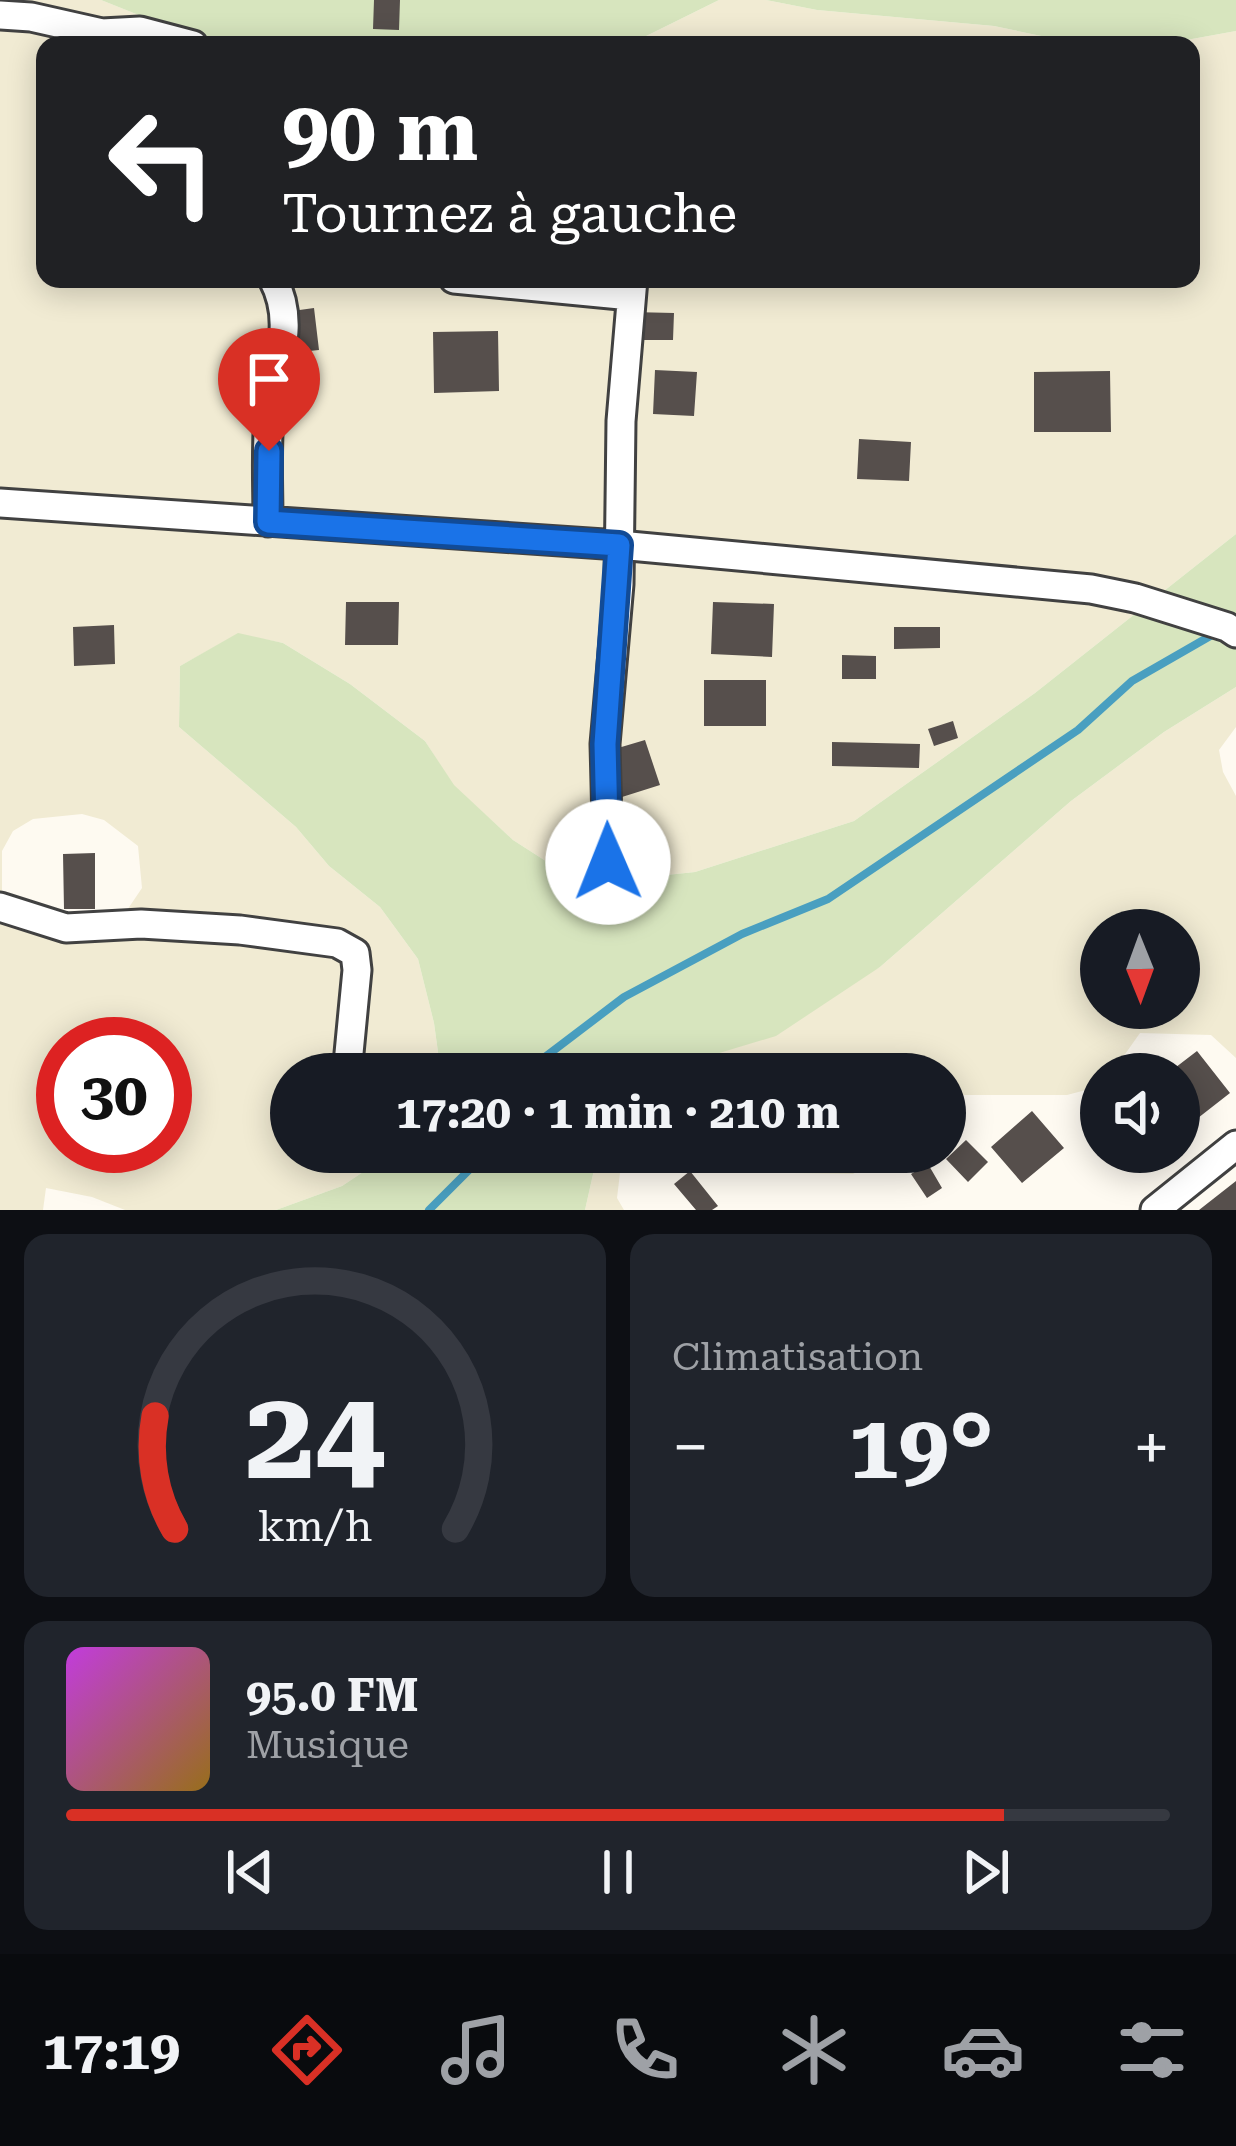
<!DOCTYPE html>
<html lang="fr">
<meta charset="utf-8">
<style>
:root{--surface:#171b24;--page:#20242c;--text:#f1f3f6;--muted:#9ea1a6;--line:#363941;--accent:#d93025}
body{margin:0;font-family:"Roboto Serif",serif;background:var(--page);color:var(--text);height:100vh;display:flex;flex-direction:column;font-size:45px;white-space:nowrap}
*{box-sizing:border-box;margin:0}
p{font-size:39px;color:var(--muted)}
.icon{flex:none;width:66px;height:66px;fill:none;stroke:currentColor;stroke-width:2;stroke-linecap:round;stroke-linejoin:round}
.map{position:relative;height:1210px;overflow:hidden}
.drawer{display:flex;flex-direction:column;gap:24px;padding:24px;background:#0d0f14;flex:1}
.drawer>*{flex:none}
.banner{position:absolute;left:36px;top:36px;width:1164px;height:252px;border-radius:24px;box-shadow:0 6px 30px #0003;background:#202124;color:#fff;overflow:hidden}
.needle{width:78px;rotate:179deg}
.buttons{position:absolute;left:1080px;top:909px;display:grid;gap:24px}
.buttons a{display:grid;place-items:center;width:120px;height:120px;border-radius:50%;background:var(--surface);box-shadow:0 6px 30px #0003;font-size:60px}
.speed{position:absolute;left:36px;top:1017px;display:flex;gap:24px;font-size:60px;font-weight:700;text-align:center}
.speed>*{display:grid;place-content:center;width:156px;height:156px;border-radius:50%;background:var(--surface);box-shadow:0 6px 30px #0003;line-height:1}
.speed .limit{border:18px solid #d22;background:#fff;color:#111}
.pin{position:absolute;display:grid;place-items:center;width:102px;height:102px;color:#fff;margin:-123px -51px;border-radius:50% 50% 50% 0;rotate:-45deg;box-shadow:0 0 12px #0007}
.pin .icon{rotate:45deg}
.me{position:absolute;width:132px;margin:-66px;rotate:359deg;stroke-linejoin:round;filter:drop-shadow(0 0 9px #0008)}
.turn{display:flex;align-items:center;gap:42px;height:252px;padding:0 48px;font-size:54px}
.turn .icon{width:156px;height:156px;stroke-width:2.5}
.turn b{display:block;font-size:84px;line-height:102px}
.big{font-size:90px;font-weight:700;line-height:1.1}
.drawer .tile{flex:1;display:flex;flex-direction:column;justify-content:center;gap:18px;min-width:0;padding:0 42px;border-radius:24px;background:var(--page)}
.drawer .dial{align-items:center;gap:0}
.dial svg{height:312px;overflow:visible;fill:none;stroke:var(--line);stroke-width:7;stroke-linecap:round;text-anchor:middle}
.dial text{fill:var(--text);stroke:none}
.song{display:flex;align-items:center;gap:36px}
.cover{width:144px;height:144px;border-radius:18px;background:linear-gradient(135deg,hsl(290 70% 55%),hsl(40 70% 35%))}
.played{height:12px;border-radius:6px;background:linear-gradient(90deg,var(--accent) 85%,var(--line) 85%)}
.keys{display:flex;justify-content:space-around;direction:ltr}
.heat{display:flex;justify-content:space-between;align-items:center;font-size:66px;direction:ltr}
.drawer .tiles{flex:1;display:grid;gap:24px;grid-template-columns:1fr 1fr}
.tile:last-child{grid-column:span 2}
.trip{position:absolute;left:270px;top:1053px;width:696px;height:120px;border-radius:60px;background:var(--surface);box-shadow:0 6px 30px #0003;font-weight:700;line-height:120px;text-align:center}
.tab-bar{display:flex;height:192px;justify-content:space-around;align-items:center;background:#090b0e;color:var(--muted)}
.tab-bar .icon{width:84px;height:84px}
.tab-bar .on{color:var(--accent)}
.tab-bar b{font-size:54px;color:var(--text)}
.map>svg:first-child{display:block}
.farmland{fill:#f1ebd3;fill-rule:evenodd}
.green{fill:#d7e5be}
.lines{fill:none;stroke-linecap:round;stroke-linejoin:round}
.stream{stroke:#499fc0;stroke-width:8}
.building{fill:#564f4c}
.minor-casing{stroke:#414141;stroke-width:33}
.minor{stroke:#fff;stroke-width:27}
.route-casing{stroke:#114b97;stroke-width:30}
.route{stroke:#1a73e8;stroke-width:21}
</style>
<div class="map">
<svg width="1236" height="1210" viewBox="0 0 1236 1210">
<rect width="100%" height="100%" fill="#fefaf1"/>
<path class="farmland" d="M0 0H101L156 22 193 45H45V279H1191V45H1159L1236 31V534L1035 693 854 821 695 872 619 880 566 874 513 840 453 785 425 741 350 684 283 643 238 634 180 666 179 727 296 827 329 866 380 907 418 959 434 1023 441 1074H291V1152H393L342 1186 276 1210H125L92 1197 46 1188 43 1210H0ZM82 814 104 820 138 846 142 888 115 928 37 922 2 895V851L13 831 33 819ZM63 1044H165V1146H63Z
M719 0H766L817 10 994 26 1070 42 1122 45H628Z
M1236 687V727L1219 750 1223 772 1236 796V1058L1211 1035 1140 1033 1111 1074H1101V1086L1067 1095H954L945 1103V1074H666L880 967 1071 801 1164 732ZM1101 930H1179V1008H1101Z
M598 1152H630L622 1156 617 1198 624 1210H585Z
M720 1152H891L853 1174 737 1172Z"/>
<path class="green" d="M101 0H719L628 45H193L156 22Z
M766 0H1236V31L1159 45 1070 42 994 26 817 10Z
M1236 534V687L1164 732 1071 801 880 967 776 1036 673 1067 666 1074H441L434 1023 418 959 380 907 329 866 296 827 179 727 180 666 238 633 283 643 350 684 425 741 454 785 513 840 566 874 619 880 695 872 854 821 1035 693Z
M393 1152H598L585 1210H276L342 1186Z"/>
<g class="lines">
<path class="stream" d="M535 1074 545 1057 624 997 742 934 828 899 1078 730 1132 681 1219 631
M429 1210 487 1152"/>
</g>
<path class="building" d="M374 0H400L399 30 373 29Z
M314 308 319 350 290 353 285 312Z
M632 312 674 313 673 340H631Z
M498 331 499 391 434 393 433 332Z
M655 370 697 372 694 416 653 414Z
M1110 371 1111 432H1034V372Z
M859 439 911 442 909 481 857 479Z
M346 602H399L398 645H345Z
M713 602 774 604 772 657 711 654Z
M114 625 115 664 74 666 73 627Z
M894 627H940V648L894 649Z
M842 655 876 656V679H842Z
M704 680H766V726H704Z
M953 721 958 738 934 746 928 729Z
M645 740 660 785 622 797 608 751Z
M832 742 920 744 919 768 832 766Z
M95 853V909H64L63 854Z
M1197 1051 1230 1093 1189 1125 1179 1112V1074H1167Z
M1032 1111 1064 1148 1022 1183 991 1147Z
M966 1140 988 1162 968 1182 946 1159Z
M928 1164 942 1188 927 1198 911 1174Z
M690 1171 718 1206 712 1210H696L674 1184Z
M1236 1181V1210H1199Z"/>
<g class="lines">
<defs>
<path id="minor" d="M0 15 31 17 102 33 140 31 193 45
M454 279 631 296
M0 503 619 545 1091 589 1135 598 1227 627 1236 633
M268 522C268 487 266 451 269 417 274 368 298 326 273 279
M609 901 605 744 619 584 621 421 633 279
M0 907 66 928 141 924 240 930 337 943 355 953 357 970 347 1074
M1155 1210 1236 1145"/>
</defs>
<use href="#minor" class="minor-casing"/>
<use href="#minor" class="minor"/>
</g>
<g class="lines">
<defs>
<path id="route" d="M269 451 268 522 619 545 605 744 608 862"/>
</defs>
<use href="#route" class="route-casing"/>
<use href="#route" class="route"/>
</g>
</svg>
<div class="buttons">
<a><svg class="needle" viewBox="-14 -14 28 28"><path d="M0-13l5 13h-10z" fill="#e53935"/><path d="M0 13l5-13h-10z" fill="#9ea1a6"/></svg></a>
<a><svg class="icon" aria-label="sound" viewBox="0 0 24 24"><path d="M4 9h4l5-4v14l-5-4H4zM17 9q2 3 0 6"/></svg></a>
</div>
<div class="speed"><div class="limit">30</div></div>
<div class="pin" style="left:269px;top:451px;background:#d93025"><svg class="icon" aria-label="arrive" viewBox="0 0 24 24"><path d="M6 21V4h12l-3 4 3 4H6"/></svg></div>
<svg class="me" style="left:608px;top:862px" viewBox="-20 -20 40 40"><circle r="19" fill="#fff"/><path d="M0-13L10 11 0 6-10 11z" fill="#1a73e8"/></svg>
<div class="trip">17:20 · 1 min · 210 m</div>
<div class="banner">
<div class="turn"><svg class="icon" aria-label="left" viewBox="0 0 24 24"><path d="M17 20v-9H6M10 6l-5 5 5 5"/></svg><div><b>90 m</b>Tournez à gauche</div></div>
</div>
</div>
<section class="drawer">
<div class="tiles">
<div class="tile dial"><svg viewBox="0 0 100 80">
<path d="M14 69A42 42 0 1 1 86 69"/>
<path d="M14 69A42 42 0 0 1 9 40" stroke="#d93025"/>
<text x="50" y="56" font-size="32" font-weight="700">24</text>
<text x="50" y="72" font-size="11">km/h</text>
</svg></div>
<div class="tile"><p>Climatisation</p>
<div class="heat"><a>−</a><b class="big">19°</b><a>+</a></div>
</div>
<div class="tile">
<div class="song"><i class="cover"></i><div><b>95.0 FM</b><p>Musique</p></div></div>
<div class="played"></div>
<div class="keys"><svg class="icon" aria-label="previous" viewBox="0 0 24 24"><path d="M18 5L8 12l10 7zM5 5v14"/></svg><svg class="icon" aria-label="pause" viewBox="0 0 24 24"><path d="M8 5v14M16 5v14"/></svg><svg class="icon" aria-label="next" viewBox="0 0 24 24"><path d="M6 5l10 7-10 7zM19 5v14"/></svg></div>
</div>
</div>
</section>
<nav class="tab-bar">
<b>17:19</b>
<svg class="icon on" aria-label="directions" viewBox="0 0 24 24"><path d="M12 3l9 9-9 9-9-9zM9 14v-3h6M13 9l2 2-2 2"/></svg>
<svg class="icon" aria-label="music" viewBox="0 0 24 24"><path d="M9 18V5l10-2v13"/><circle cx="6" cy="18" r="3"/><circle cx="16" cy="16" r="3"/></svg>
<svg class="icon" aria-label="phone" viewBox="0 0 24 24"><path d="M5 4h4l2 5-3 2q2 4 5 5l2-3 5 2v4C11 20 4 13 5 4z"/></svg>
<svg class="icon" aria-label="climate" viewBox="0 0 24 24"><path d="M12 3v18M4 7l16 10M4 17L20 7"/></svg>
<svg class="icon" aria-label="car" viewBox="0 0 24 24"><path d="M5 17H2v-5l4-1 3-4h7l3 4 3 1v5h-3M9 17h6M6 11h13"/><circle cx="7" cy="17" r="2"/><circle cx="17" cy="17" r="2"/></svg>
<svg class="icon" aria-label="filters" viewBox="0 0 24 24"><path d="M4 7h16M4 17h16"/><circle cx="9" cy="7" r="2"/><circle cx="15" cy="17" r="2"/></svg>
</nav>
